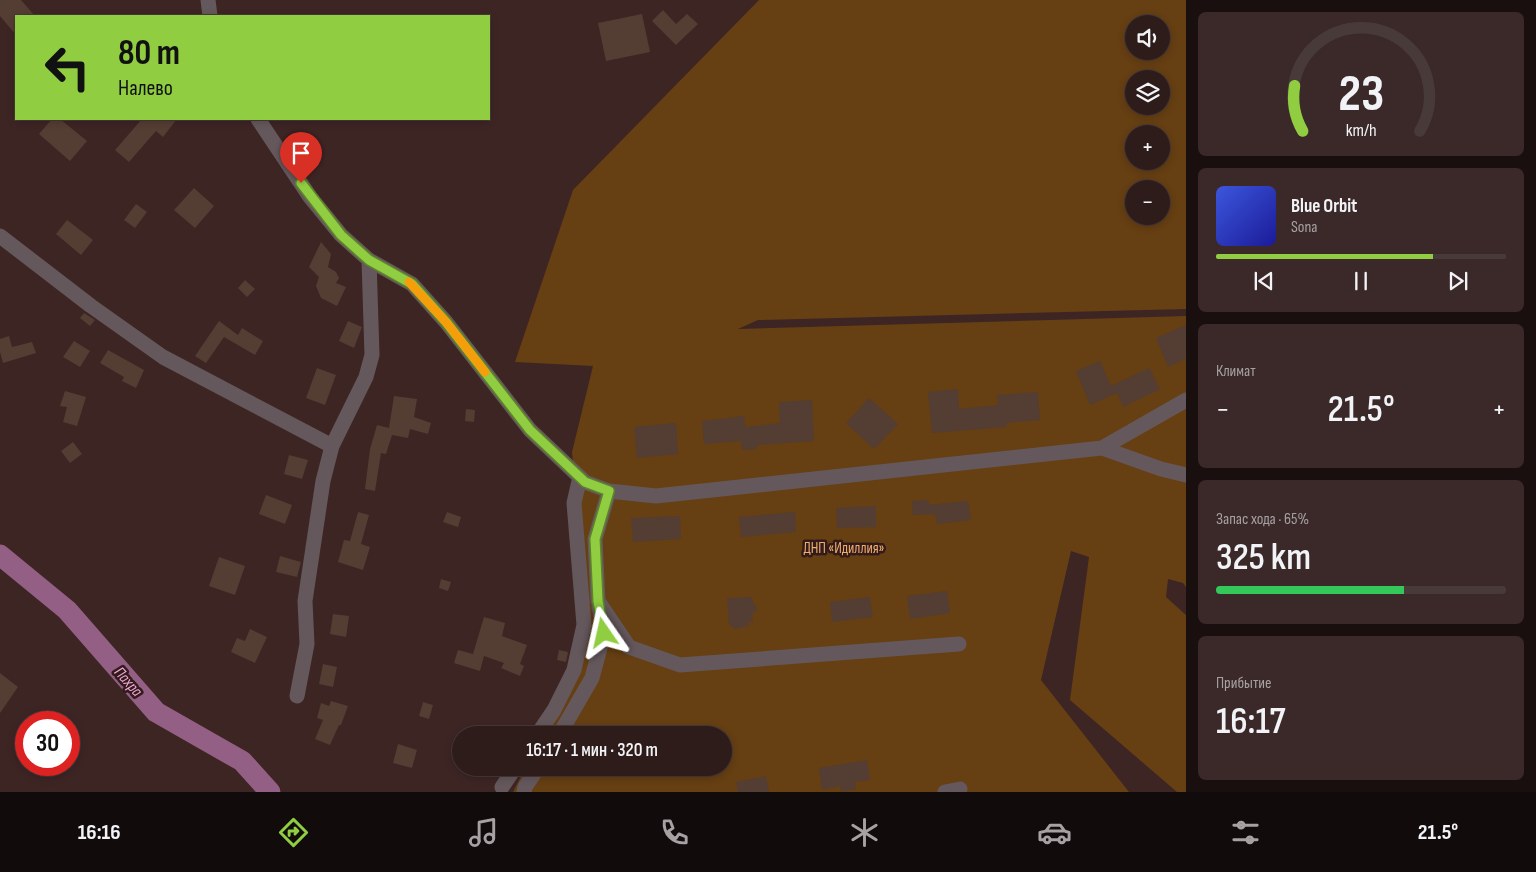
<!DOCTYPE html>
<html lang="ru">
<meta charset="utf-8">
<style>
:root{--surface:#2e1c1b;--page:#3a2928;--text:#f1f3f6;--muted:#a7a1a3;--line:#493a3a;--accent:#90cd41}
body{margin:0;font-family:"Sofia Sans Condensed",sans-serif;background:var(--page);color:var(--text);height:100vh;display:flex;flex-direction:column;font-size:19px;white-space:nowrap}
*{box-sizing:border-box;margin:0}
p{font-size:16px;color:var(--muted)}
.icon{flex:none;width:28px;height:28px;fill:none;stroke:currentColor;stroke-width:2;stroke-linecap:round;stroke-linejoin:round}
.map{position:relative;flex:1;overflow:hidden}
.drawer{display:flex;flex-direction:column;gap:12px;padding:12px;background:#190f0f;width:350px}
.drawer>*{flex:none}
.top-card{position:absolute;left:15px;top:15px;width:475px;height:105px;border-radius:0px;box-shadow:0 2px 8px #0003,0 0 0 1px var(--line);background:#90cd41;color:#111;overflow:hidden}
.buttons{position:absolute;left:1125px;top:15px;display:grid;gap:10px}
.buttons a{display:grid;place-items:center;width:45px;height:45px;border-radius:50%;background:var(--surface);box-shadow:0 2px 8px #0003,0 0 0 1px var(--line);font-size:25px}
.speed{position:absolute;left:15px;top:711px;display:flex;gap:10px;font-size:25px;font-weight:700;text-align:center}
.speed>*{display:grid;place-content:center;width:65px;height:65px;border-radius:50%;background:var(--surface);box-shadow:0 2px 8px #0003,0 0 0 1px var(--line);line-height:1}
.speed .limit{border:8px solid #d22;background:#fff;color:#111}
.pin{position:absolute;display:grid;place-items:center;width:42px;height:42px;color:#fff;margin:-51px -21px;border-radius:50% 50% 50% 0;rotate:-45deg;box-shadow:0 0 5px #0007}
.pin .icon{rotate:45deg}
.me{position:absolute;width:55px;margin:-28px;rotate:349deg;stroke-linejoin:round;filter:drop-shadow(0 0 4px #0008)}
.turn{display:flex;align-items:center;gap:18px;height:105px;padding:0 20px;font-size:22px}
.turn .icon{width:65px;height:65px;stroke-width:2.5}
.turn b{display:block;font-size:35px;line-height:42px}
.big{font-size:38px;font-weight:600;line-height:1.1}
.drawer .widget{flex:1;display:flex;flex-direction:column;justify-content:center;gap:8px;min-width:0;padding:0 18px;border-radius:8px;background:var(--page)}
.drawer .dial{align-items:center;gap:0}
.dial svg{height:130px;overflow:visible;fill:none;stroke:var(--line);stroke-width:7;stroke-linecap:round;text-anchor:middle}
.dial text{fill:var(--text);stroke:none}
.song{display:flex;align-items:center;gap:15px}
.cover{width:60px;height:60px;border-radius:8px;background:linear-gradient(135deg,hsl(230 70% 55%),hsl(240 70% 35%))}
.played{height:5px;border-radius:2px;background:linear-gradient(90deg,var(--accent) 75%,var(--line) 75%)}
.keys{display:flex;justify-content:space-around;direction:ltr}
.heat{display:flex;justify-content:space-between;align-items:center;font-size:28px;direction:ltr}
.charge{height:8px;border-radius:4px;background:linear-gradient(90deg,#34c759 65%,var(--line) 0)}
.trip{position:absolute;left:452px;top:726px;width:280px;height:50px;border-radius:25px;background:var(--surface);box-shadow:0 2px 8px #0003,0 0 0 1px var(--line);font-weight:600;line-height:50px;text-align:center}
.tab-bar{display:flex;height:80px;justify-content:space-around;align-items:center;background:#120b0b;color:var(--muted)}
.tab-bar .icon{width:35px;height:35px}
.tab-bar .current{color:var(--accent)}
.tab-bar b{font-size:22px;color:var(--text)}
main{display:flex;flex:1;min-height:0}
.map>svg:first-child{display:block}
.green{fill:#663f13;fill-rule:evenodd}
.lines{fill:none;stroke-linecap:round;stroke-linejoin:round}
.river{stroke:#935f84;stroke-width:21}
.building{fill:#543d33}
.minor{stroke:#65585c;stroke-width:15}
.route-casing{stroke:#5e852a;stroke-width:12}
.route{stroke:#90cd41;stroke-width:9}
.slow{stroke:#f59e0b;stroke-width:9}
.labels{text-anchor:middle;stroke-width:5;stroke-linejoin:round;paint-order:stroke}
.park-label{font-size:15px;fill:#f1af6d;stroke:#321b1a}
.water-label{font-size:16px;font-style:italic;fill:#f4a7dd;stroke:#321b1a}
</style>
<main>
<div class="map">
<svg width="1186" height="792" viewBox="0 0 1186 792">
<rect width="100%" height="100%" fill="#3d2524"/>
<path class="green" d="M759 0H1186V309L758 320 738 329 1186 316V587L1183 583 1168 579 1166 597 1186 615V792H1177L1070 700 1089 557 1071 551 1041 680 1129 792H513L525 768H724V735H541L590 636 572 452 593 366 515 362 573 190ZM1134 24H1161V51H1134ZM1134 79H1161V106H1134ZM1134 134H1161V161H1134ZM1134 189H1161V216H1134Z"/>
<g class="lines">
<path class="river" d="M0 555 67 610 156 712 242 761 270 792"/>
</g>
<path class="building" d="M0 0H21L35 16H16V35L0 16Z
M663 10 676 24 687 14 698 24 676 45 652 21Z
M642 14 650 52 606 61 598 23Z
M52 119H60L87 141 70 161 39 134Z
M142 119H177L163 137 156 131 129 162 115 150Z
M194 188 214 206 195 228 174 210Z
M136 204 147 212 135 228 124 220Z
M67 220 93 240 81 255 56 234Z
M321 242 331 254 328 267 336 272 339 278 336 283 346 287 337 306 321 298 316 286 319 277 309 267Z
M245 280 255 289 247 297 238 288Z
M84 313 95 320 90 326 80 318Z
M219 321 238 335 242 328 263 341 255 355 224 337 206 363 195 356Z
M348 321 362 327 354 348 339 341Z
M1186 325V359L1168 367 1156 338Z
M9 336 12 347 32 342 36 353 3 363 0 352V339Z
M74 341 90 351 80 367 63 357Z
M108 350 144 370 136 388 122 381 124 377 100 363Z
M1100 361 1111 386 1149 368 1160 389 1123 407 1117 393 1090 405 1076 371Z
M317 368 336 375 325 405 306 398Z
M958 389 959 409 998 405 997 395 1038 392 1040 420 1006 423 1007 427 932 433 928 392Z
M65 391 86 397 77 426 63 422 67 407 60 406Z
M394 396 417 399 414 417 431 423 428 434 410 429 408 438 392 435 386 454 381 453 375 491 365 489 370 449 377 425 389 428Z
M869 398 898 424 874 449 846 423Z
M812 400 814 441 757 445V449L742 450 741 441 704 444 702 421 744 416 745 427 780 423 779 402Z
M466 409 475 410 474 422 465 421Z
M676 423 678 454 637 458 634 427Z
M73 442 82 454 70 463 61 451Z
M289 455 308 460 302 479 284 474Z
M266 495 292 505 285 524 259 514Z
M929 500V505L968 501 971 520 937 524 935 514 913 515 912 501Z
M876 506V527L837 528 836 508Z
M358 512 369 515 361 544 370 547 363 570 338 562 344 540 350 541Z
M447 512 461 517 458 527 443 522Z
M795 512 796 532 741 537 739 517Z
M680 516 681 539 633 542 631 518Z
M280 556 301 562 297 577 276 572Z
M219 557 245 566 235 595 209 586Z
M441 579 451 582 448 591 439 588Z
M947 591 950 613 910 619 907 596Z
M752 597 753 604 756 605 757 610 752 614 753 621 748 622 749 626 735 629 729 624 727 598Z
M870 597 873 617 832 622 830 602Z
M333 614 349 616 346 637 330 634Z
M484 617 505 623 502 636 527 645 520 664 524 666 520 676 501 668 504 663 484 656 480 671 454 663 458 650 473 654Z
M250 629 267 637 255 663 231 652 237 638 245 641Z
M559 650 568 652 566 662 557 660Z
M323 664 337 667 333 687 319 684Z
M0 673 18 687 0 713Z
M331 701 348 706 341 725H339L330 745 315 739 323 720 317 718 321 703 329 706Z
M423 702 433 705 429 719 419 716Z
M398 744 417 750 412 768 393 763Z
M867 760 870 780 855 782 856 789 841 792 840 786 822 790 819 768Z
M766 776 769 792H738L736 782Z"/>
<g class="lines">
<path class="minor" d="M208 0 210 16
M258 119 310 197 341 235 369 260 412 284 446 322 530 430 585 482 609 491 656 496 1102 448 1186 400
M0 236 91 306 163 357 332 446
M1102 448 1161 469 1186 475
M609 491 595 539 598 601 629 647 680 665 959 644
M297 696 307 644 305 601 323 481 332 446 366 377 372 355 369 260
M537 735 554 710 574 670 584 625 574 503 580 477
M559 735 592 678 604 633 599 607
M502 787 515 768
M524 792 525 787 538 768
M945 792 960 789"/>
</g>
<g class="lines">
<defs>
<path id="route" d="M301 183 341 235 369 260 412 284 446 322 530 430 585 482 609 491 595 539 598 601 604 633"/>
</defs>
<use href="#route" class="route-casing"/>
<use href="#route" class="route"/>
<path class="slow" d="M409 282 446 322 485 372"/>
</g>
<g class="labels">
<g class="park-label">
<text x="844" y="553">ДНП «Идиллия»</text>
</g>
<g class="water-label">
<text transform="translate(129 681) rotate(49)" y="6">Пахра</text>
</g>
</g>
</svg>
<div class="buttons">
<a><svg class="icon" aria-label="sound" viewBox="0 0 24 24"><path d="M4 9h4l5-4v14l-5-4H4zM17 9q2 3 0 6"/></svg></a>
<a><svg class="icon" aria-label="layers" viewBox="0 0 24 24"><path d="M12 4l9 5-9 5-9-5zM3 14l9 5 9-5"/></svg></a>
<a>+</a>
<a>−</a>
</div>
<div class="speed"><div class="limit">30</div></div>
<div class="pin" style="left:301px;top:183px;background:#d93025"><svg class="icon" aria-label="arrive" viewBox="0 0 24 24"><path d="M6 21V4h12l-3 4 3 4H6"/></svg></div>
<svg class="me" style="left:604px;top:633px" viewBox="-20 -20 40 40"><path d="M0-17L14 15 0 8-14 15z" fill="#90cd41" stroke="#fff" stroke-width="4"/></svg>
<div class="trip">16:17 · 1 мин · 320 m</div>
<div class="top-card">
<div class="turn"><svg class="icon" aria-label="left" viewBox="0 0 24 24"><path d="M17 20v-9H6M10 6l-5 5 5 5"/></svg><div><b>80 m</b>Налево</div></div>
</div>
</div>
<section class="drawer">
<div class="widget dial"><svg viewBox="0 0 100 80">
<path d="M14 69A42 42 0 1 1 86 69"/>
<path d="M14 69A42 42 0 0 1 9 41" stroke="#90cd41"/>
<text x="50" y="56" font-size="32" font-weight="700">23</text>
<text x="50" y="72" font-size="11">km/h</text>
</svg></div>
<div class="widget">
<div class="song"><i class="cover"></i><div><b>Blue Orbit</b><p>Sona</p></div></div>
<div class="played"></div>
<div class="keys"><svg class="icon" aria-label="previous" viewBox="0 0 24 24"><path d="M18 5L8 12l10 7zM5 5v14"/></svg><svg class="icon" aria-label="pause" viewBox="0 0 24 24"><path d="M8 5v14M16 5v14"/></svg><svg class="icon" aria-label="next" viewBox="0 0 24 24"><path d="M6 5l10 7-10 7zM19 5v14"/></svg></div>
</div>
<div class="widget"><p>Климат</p>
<div class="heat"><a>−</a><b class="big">21.5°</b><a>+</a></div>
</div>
<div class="widget"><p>Запас хода · 65%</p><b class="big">325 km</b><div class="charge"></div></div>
<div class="widget"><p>Прибытие</p><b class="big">16:17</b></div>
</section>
</main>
<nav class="tab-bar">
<b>16:16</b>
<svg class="icon current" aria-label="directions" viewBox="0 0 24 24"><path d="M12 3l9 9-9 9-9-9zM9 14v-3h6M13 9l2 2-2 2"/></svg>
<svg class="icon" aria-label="music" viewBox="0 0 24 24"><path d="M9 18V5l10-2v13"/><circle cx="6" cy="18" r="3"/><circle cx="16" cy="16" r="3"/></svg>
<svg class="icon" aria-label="phone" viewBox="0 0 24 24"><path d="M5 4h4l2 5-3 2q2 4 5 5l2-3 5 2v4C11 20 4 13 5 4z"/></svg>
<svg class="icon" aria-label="climate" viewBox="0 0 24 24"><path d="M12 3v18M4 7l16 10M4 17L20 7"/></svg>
<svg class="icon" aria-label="car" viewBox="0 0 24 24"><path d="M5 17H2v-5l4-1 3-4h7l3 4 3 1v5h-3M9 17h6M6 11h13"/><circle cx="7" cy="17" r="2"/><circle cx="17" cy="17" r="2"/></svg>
<svg class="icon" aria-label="filters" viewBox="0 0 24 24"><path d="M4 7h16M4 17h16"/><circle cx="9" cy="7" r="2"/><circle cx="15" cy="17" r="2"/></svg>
<b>21.5°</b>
</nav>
